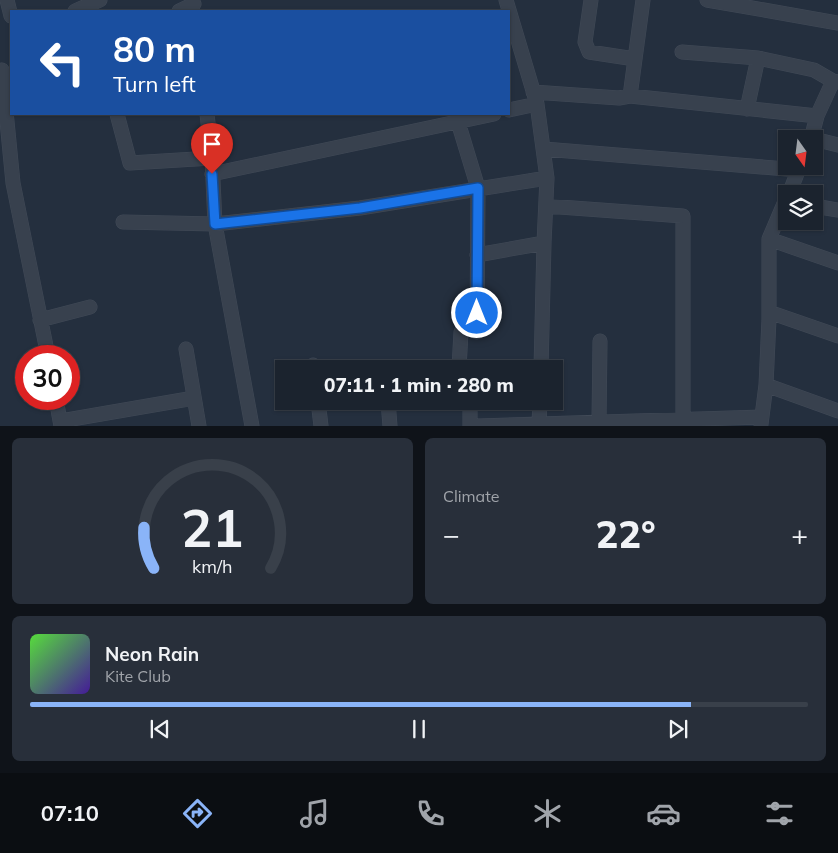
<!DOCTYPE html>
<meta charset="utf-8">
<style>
:root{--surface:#1b232e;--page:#282f3a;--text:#f1f3f6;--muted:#a0a4aa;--line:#39404a;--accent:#8ab4f8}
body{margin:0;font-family:Mulish,sans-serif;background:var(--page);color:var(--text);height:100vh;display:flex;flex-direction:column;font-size:19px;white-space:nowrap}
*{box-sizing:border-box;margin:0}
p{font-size:16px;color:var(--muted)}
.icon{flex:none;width:28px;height:28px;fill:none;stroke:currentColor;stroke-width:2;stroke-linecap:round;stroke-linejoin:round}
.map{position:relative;height:426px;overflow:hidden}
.details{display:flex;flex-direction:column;gap:12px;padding:12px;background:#0f1319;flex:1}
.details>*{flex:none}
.guide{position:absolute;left:10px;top:10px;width:500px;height:105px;border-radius:0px;box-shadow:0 1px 4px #0004,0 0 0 1px var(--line);background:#1a4fa0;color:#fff;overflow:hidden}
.needle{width:32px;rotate:166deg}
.fabs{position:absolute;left:778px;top:130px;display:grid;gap:10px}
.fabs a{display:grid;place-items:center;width:45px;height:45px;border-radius:0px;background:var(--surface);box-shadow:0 1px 4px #0004,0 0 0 1px var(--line);font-size:25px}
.speed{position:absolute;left:15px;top:345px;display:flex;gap:10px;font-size:25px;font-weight:700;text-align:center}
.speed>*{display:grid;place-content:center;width:65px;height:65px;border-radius:50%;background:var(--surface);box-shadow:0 1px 4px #0004,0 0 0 1px var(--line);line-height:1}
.speed .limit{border:8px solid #d22;background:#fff;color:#111}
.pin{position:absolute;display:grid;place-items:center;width:42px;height:42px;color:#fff;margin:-51px -21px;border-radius:50% 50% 50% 0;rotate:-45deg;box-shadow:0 0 5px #0007}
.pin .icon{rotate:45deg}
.me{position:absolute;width:55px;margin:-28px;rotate:0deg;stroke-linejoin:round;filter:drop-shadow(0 0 4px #0008)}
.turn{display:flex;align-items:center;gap:18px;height:105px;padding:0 20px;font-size:22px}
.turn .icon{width:65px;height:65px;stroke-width:2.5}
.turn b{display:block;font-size:35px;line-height:42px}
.big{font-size:38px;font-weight:800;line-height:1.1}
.details .tile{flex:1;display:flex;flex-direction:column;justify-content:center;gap:8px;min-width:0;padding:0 18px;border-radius:8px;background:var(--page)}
.details .dial{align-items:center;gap:0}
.dial svg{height:130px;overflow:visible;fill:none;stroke:var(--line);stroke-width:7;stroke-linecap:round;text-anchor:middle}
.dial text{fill:var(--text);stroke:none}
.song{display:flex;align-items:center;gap:15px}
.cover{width:60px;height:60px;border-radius:8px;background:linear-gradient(135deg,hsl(110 70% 55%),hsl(260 70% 35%))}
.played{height:5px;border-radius:2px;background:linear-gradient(90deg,var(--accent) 85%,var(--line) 85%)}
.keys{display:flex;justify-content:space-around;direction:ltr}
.heat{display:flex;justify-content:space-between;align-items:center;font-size:28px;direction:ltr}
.details .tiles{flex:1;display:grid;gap:12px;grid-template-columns:1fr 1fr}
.tile:last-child{grid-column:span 2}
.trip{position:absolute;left:275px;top:360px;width:288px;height:50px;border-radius:0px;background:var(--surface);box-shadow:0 1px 4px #0004,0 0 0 1px var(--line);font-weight:800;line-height:50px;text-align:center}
.tabs{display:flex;height:80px;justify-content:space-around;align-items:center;background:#0b0e12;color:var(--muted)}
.tabs .icon{width:35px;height:35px}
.tabs .active{color:var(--accent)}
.tabs b{font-size:22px;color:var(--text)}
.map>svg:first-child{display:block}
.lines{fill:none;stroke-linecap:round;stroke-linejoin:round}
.minor-casing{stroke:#414a57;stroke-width:15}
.minor{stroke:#38414e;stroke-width:14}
.route-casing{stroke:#114b97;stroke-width:12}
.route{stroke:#1a73e8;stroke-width:9}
</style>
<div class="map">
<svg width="838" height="426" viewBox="0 0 838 426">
<rect width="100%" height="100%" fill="#242f3e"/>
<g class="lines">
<defs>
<path id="minor" d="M7 0 11 16
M506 0 537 104 547 178 544 243 541 369
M591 0 585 42 589 52 635 59
M707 0 838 23
M75 11 100 0
M179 11 194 4
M682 52 758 58 814 70 833 81 838 82
M2 70 13 183 48 356
M533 92 619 98 630 96 817 116
M630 96 643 0
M747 109 758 58
M509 110 537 104
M117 114 130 163 212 158
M207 114 212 158 215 224 252 426
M458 122 478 188 477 332
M811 139 817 116 833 81
M814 139 838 145
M544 149 799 170
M212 174 494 114
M789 194 800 166
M546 206 683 216V419
M814 206 838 210
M123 222 215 224 360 208 547 178
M769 239 838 263
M477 255 544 243
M769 312 838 336
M40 320 90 307
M186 349 199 426
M313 365 314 369
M386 368V369
M460 369 459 368 461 332
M766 385 838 411
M56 399 61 426
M318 401 321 426
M388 401 390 426
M61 421 194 398
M599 422 600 341
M539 424 540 401
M761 424 766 385 769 319V239L786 199
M470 426V401
M478 426 762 417"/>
</defs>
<use href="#minor" class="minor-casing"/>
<use href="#minor" class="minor"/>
</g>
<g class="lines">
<defs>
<path id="route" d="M212 174 215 224 360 208 478 188 477 313"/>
</defs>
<use href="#route" class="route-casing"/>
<use href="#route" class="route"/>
</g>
</svg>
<div class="fabs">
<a><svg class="needle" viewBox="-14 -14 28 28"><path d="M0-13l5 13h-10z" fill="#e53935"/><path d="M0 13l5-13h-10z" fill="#a0a4aa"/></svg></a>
<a><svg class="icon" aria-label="layers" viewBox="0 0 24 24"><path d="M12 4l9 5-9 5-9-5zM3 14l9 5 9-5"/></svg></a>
</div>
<div class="speed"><div class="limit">30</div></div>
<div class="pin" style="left:212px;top:174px;background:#d93025"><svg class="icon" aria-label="arrive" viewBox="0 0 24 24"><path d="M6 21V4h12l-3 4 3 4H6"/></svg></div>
<svg class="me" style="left:477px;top:313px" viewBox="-20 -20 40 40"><circle r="17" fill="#1a73e8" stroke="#fff" stroke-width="3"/><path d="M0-11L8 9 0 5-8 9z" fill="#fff"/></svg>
<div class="trip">07:11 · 1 min · 280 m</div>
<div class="guide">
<div class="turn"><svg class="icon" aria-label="left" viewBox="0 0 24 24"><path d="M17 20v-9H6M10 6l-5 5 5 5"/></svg><div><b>80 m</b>Turn left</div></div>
</div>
</div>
<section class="details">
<div class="tiles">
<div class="tile dial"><svg viewBox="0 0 100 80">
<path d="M14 69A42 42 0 1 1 86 69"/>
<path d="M14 69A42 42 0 0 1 8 44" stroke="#8ab4f8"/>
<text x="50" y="56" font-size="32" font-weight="700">21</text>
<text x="50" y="72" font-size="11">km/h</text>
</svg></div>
<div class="tile"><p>Climate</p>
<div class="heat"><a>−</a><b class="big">22°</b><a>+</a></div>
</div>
<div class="tile">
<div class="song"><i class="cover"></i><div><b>Neon Rain</b><p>Kite Club</p></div></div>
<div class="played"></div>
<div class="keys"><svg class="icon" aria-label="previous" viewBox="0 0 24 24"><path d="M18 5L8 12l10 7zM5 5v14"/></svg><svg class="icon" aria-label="pause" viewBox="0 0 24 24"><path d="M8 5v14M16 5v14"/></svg><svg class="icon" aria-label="next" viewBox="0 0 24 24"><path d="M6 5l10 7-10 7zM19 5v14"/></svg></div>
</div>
</div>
</section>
<nav class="tabs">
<b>07:10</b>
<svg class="icon active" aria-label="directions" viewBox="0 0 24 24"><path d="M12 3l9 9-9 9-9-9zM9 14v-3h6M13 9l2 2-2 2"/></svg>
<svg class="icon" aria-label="music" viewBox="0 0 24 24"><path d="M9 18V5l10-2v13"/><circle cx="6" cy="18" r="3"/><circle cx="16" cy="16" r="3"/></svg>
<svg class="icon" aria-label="phone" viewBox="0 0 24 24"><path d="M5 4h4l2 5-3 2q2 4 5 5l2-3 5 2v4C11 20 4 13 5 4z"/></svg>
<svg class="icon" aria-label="climate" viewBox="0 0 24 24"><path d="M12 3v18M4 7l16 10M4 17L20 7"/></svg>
<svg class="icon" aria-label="car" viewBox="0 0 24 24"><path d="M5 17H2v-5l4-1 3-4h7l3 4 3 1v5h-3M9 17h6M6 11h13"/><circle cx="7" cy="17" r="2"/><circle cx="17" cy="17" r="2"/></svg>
<svg class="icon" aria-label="filters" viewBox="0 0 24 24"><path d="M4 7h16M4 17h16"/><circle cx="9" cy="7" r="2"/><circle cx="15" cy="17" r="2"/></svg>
</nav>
